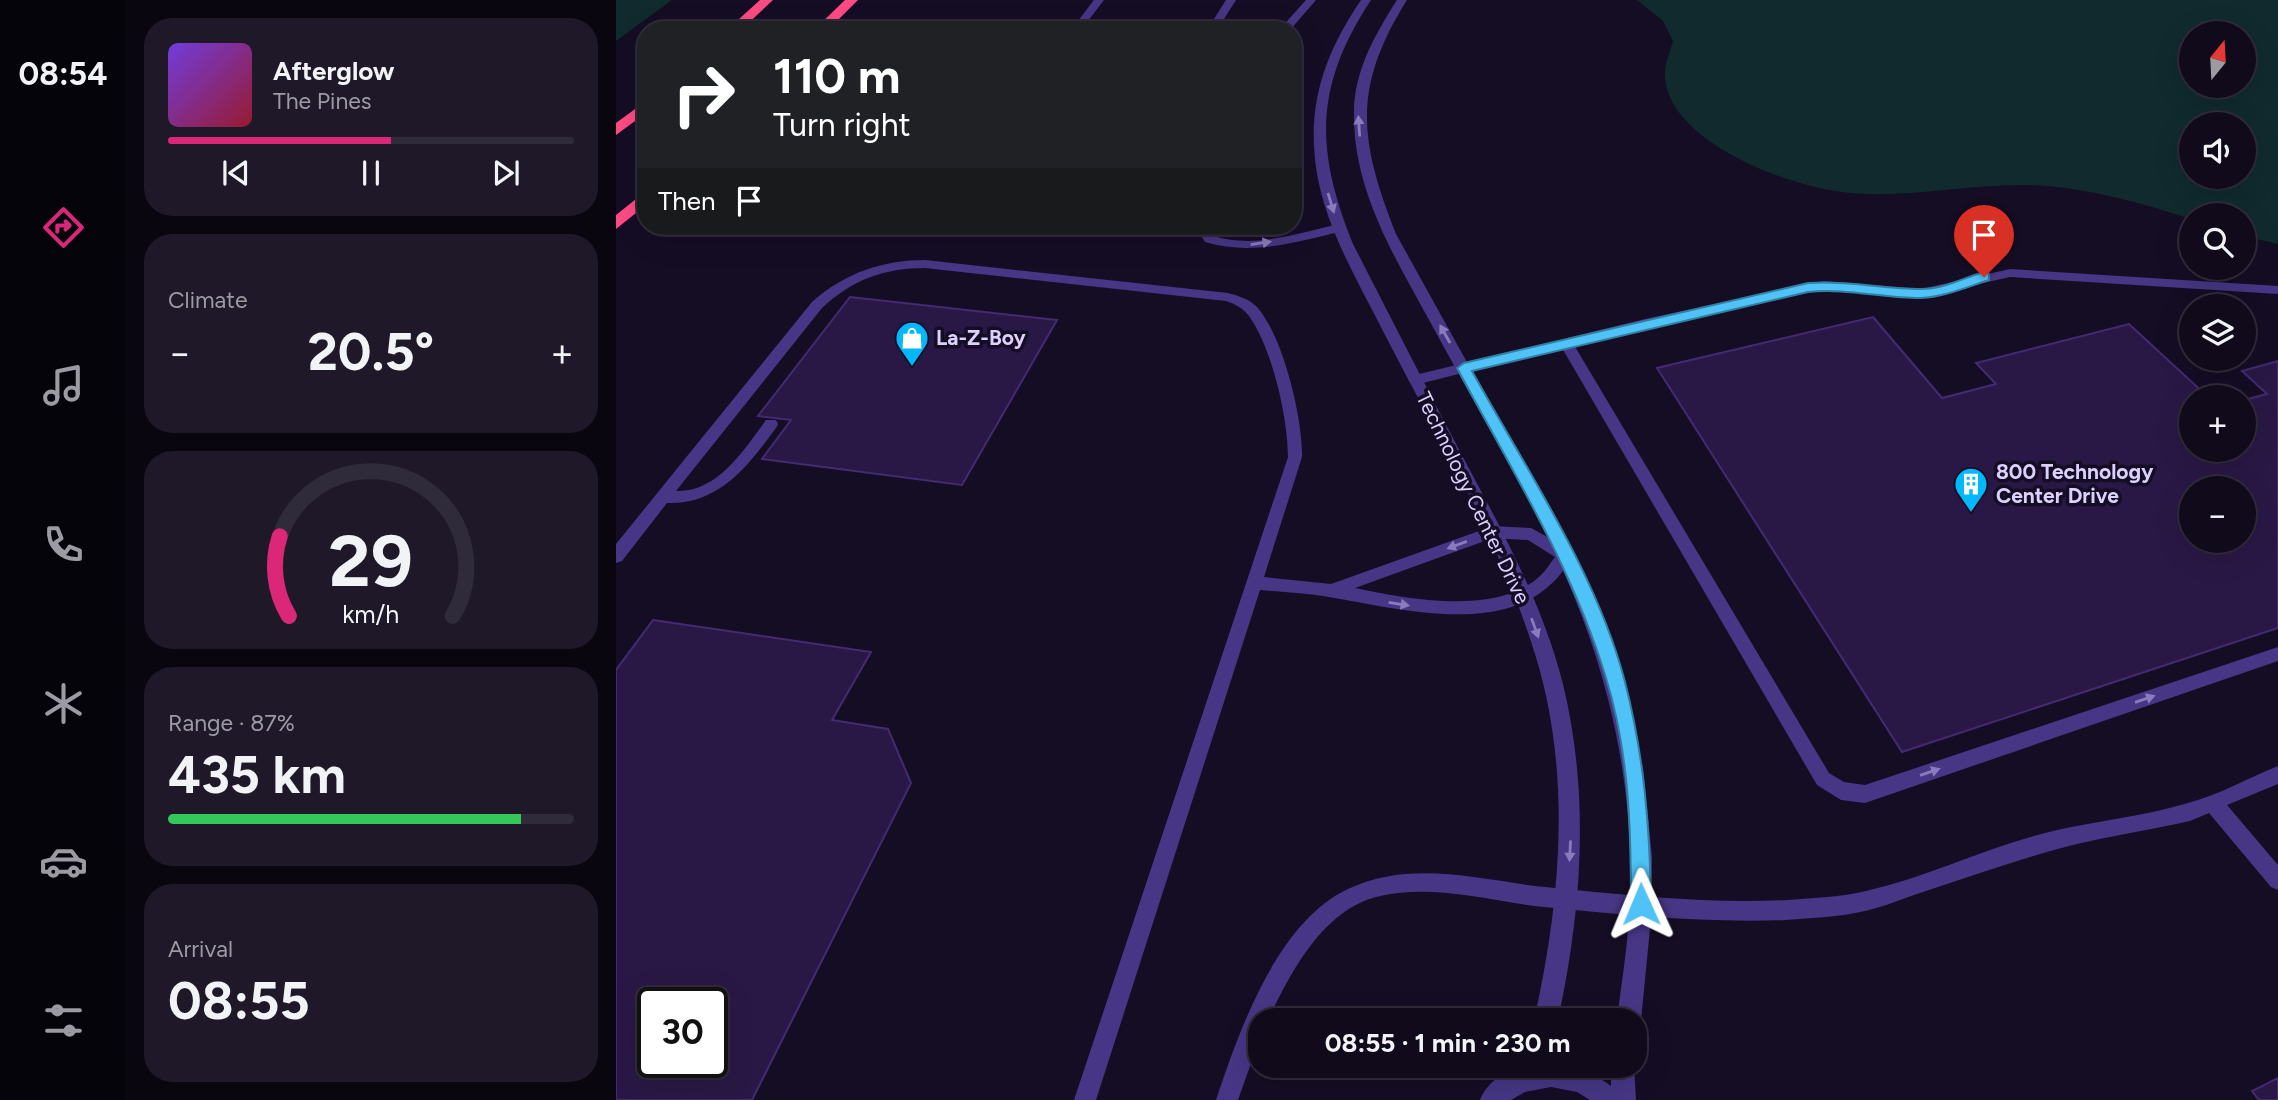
<!DOCTYPE html>
<meta charset="utf-8">
<style>
:root{--surface:#100a1b;--page:#1e1828;--text:#f1f3f6;--muted:#9c9aa3;--line:#302b3a;--accent:#db2777}
body{margin:0;font-family:Figtree,sans-serif;background:var(--page);color:var(--text);height:100vh;display:flex;flex-direction:column;font-size:26px;white-space:nowrap}
*{box-sizing:border-box;margin:0}
p{font-size:23px;color:var(--muted)}
.icon{flex:none;width:38px;height:38px;fill:none;stroke:currentColor;stroke-width:2;stroke-linecap:round;stroke-linejoin:round}
.map{position:relative;flex:1;overflow:hidden}
.panel{display:flex;flex-direction:column;gap:18px;padding:18px;background:#09060f;width:490px}
.panel>*{flex:none}
.hud{position:absolute;left:21px;top:21px;width:665px;height:214px;border-radius:28px;box-shadow:0 7px 28px #0002,0 0 0 2px var(--line);background:#202124;color:#fff;overflow:hidden}
.needle{width:46px;rotate:18deg}
.fabs{position:absolute;left:1563px;top:21px;display:grid;gap:14px}
.fabs a{display:grid;place-items:center;width:77px;height:77px;border-radius:50%;background:var(--surface);box-shadow:0 7px 28px #0002,0 0 0 2px var(--line);font-size:35px}
.speed{position:absolute;left:21px;top:987px;display:flex;gap:14px;font-size:35px;font-weight:700;text-align:center}
.speed>*{display:grid;place-content:center;width:91px;height:91px;border-radius:50%;background:var(--surface);box-shadow:0 7px 28px #0002,0 0 0 2px var(--line);line-height:1}
.speed .limit{border:4px solid #111;border-radius:10px;background:#fff;color:#111}
.pin{position:absolute;display:grid;place-items:center;width:60px;height:60px;color:#fff;margin:-72px -30px;border-radius:50% 50% 50% 0;rotate:-45deg;box-shadow:0 0 7px #0007}
.pin .icon{rotate:45deg}
.me{position:absolute;width:77px;margin:-38px;rotate:359deg;stroke-linejoin:round;filter:drop-shadow(0 0 5px #0008)}
.turn{display:flex;align-items:center;gap:24px;height:147px;padding:0 21px;font-size:32px}
.turn .icon{width:91px;height:91px;stroke-width:2.5}
.turn b{display:block;font-size:49px;line-height:60px}
.then{display:flex;align-items:center;height:66px;padding:0 21px;background:#0003;gap:14px;font-size:26px}
.big{font-size:52px;font-weight:700;line-height:1.1}
.panel .widget{flex:1;display:flex;flex-direction:column;justify-content:center;gap:10px;min-width:0;padding:0 24px;border-radius:28px;background:var(--page)}
.panel .dial{align-items:center;gap:0}
.dial svg{height:182px;overflow:visible;fill:none;stroke:var(--line);stroke-width:7;stroke-linecap:round;text-anchor:middle}
.dial text{fill:var(--text);stroke:none}
.song{display:flex;align-items:center;gap:21px}
.cover{width:84px;height:84px;border-radius:10px;background:linear-gradient(135deg,hsl(260 70% 55%),hsl(350 70% 35%))}
.played{height:7px;border-radius:4px;background:linear-gradient(90deg,var(--accent) 55%,var(--line) 55%)}
.keys{display:flex;justify-content:space-around;direction:ltr}
.heat{display:flex;justify-content:space-between;align-items:center;font-size:38px;direction:ltr}
.charge{height:10px;border-radius:5px;background:linear-gradient(90deg,#34c759 87%,var(--line) 0)}
.trip{position:absolute;left:632px;top:1008px;width:399px;height:70px;border-radius:28px;background:var(--surface);box-shadow:0 7px 28px #0002,0 0 0 2px var(--line);font-weight:700;line-height:70px;text-align:center}
main{display:flex;flex:1;min-height:0}
.dock{display:flex;flex-direction:column;width:126px;justify-content:space-around;align-items:center;background:#06040b;color:var(--muted)}
.dock .icon{width:49px;height:49px}
.dock .active{color:var(--accent)}
.dock b{font-size:32px;color:var(--text)}
.map>svg:first-child{display:block}
.green{fill:#102a2e;fill-rule:evenodd}
.building{fill:#291845;stroke:#442a72;stroke-width:2;fill-rule:evenodd}
.lines{fill:none;stroke-linecap:round;stroke-linejoin:round}
.lane{fill:#463685;fill-rule:evenodd}
.street{fill:#463685;fill-rule:evenodd}
.highway{fill:#ff4b83;fill-rule:evenodd}
.oneway{fill:#8a7bbc}
.route{fill:#4fc3f7;stroke:#337fa1;stroke-width:2}
.labels{text-anchor:middle;stroke-width:7;stroke-linejoin:round;paint-order:stroke}
.poi-label{font-size:21px;font-weight:bold;fill:#ddd0ff;stroke:#150d24;text-anchor:start}
.street-label{font-size:21px;fill:#ddd0ff;stroke:#150d24}
</style>
<main>
<nav class="dock">
<b>08:54</b>
<svg class="icon active" aria-label="directions" viewBox="0 0 24 24"><path d="M12 3l9 9-9 9-9-9zM9 14v-3h6M13 9l2 2-2 2"/></svg>
<svg class="icon" aria-label="music" viewBox="0 0 24 24"><path d="M9 18V5l10-2v13"/><circle cx="6" cy="18" r="3"/><circle cx="16" cy="16" r="3"/></svg>
<svg class="icon" aria-label="phone" viewBox="0 0 24 24"><path d="M5 4h4l2 5-3 2q2 4 5 5l2-3 5 2v4C11 20 4 13 5 4z"/></svg>
<svg class="icon" aria-label="climate" viewBox="0 0 24 24"><path d="M12 3v18M4 7l16 10M4 17L20 7"/></svg>
<svg class="icon" aria-label="car" viewBox="0 0 24 24"><path d="M5 17H2v-5l4-1 3-4h7l3 4 3 1v5h-3M9 17h6M6 11h13"/><circle cx="7" cy="17" r="2"/><circle cx="17" cy="17" r="2"/></svg>
<svg class="icon" aria-label="filters" viewBox="0 0 24 24"><path d="M4 7h16M4 17h16"/><circle cx="9" cy="7" r="2"/><circle cx="15" cy="17" r="2"/></svg>
</nav>
<section class="panel">
<div class="widget">
<div class="song"><i class="cover"></i><div><b>Afterglow</b><p>The Pines</p></div></div>
<div class="played"></div>
<div class="keys"><svg class="icon" aria-label="previous" viewBox="0 0 24 24"><path d="M18 5L8 12l10 7zM5 5v14"/></svg><svg class="icon" aria-label="pause" viewBox="0 0 24 24"><path d="M8 5v14M16 5v14"/></svg><svg class="icon" aria-label="next" viewBox="0 0 24 24"><path d="M6 5l10 7-10 7zM19 5v14"/></svg></div>
</div>
<div class="widget"><p>Climate</p>
<div class="heat"><a>−</a><b class="big">20.5°</b><a>+</a></div>
</div>
<div class="widget dial"><svg viewBox="0 0 100 80">
<path d="M14 69A42 42 0 1 1 86 69"/>
<path d="M14 69A42 42 0 0 1 10 34" stroke="#db2777"/>
<text x="50" y="56" font-size="32" font-weight="700">29</text>
<text x="50" y="72" font-size="11">km/h</text>
</svg></div>
<div class="widget"><p>Range · 87%</p><b class="big">435 km</b><div class="charge"></div></div>
<div class="widget"><p>Arrival</p><b class="big">08:55</b></div>
</section>
<div class="map">
<svg width="1662" height="1100" viewBox="0 0 1662 1100">
<rect width="100%" height="100%" fill="#150d24"/>
<path class="green" d="M0 0H56L0 41Z
M1021 0H1662V244L1628 236V215H1575V219C1529 204 1479 190 1431 186 1360 180 1289 202 1219 191 1165 183 1053 140 1049 77 1048 65 1054 52 1057 41L1047 21ZM1575 33H1628V86H1575ZM1575 124H1628V177H1575Z"/>
<path class="building" d="M234 297 441 320 346 485 146 459 175 420 142 416Z
M1257 317 1326 398 1380 384 1360 363 1513 324 1592 397H1575V450H1628V400L1651 394 1626 371 1662 361V628L1286 752 1041 368ZM1575 488H1628V541H1575Z
M37 620 255 652 216 720 272 729 295 783 136 1100H0V670ZM37 1003H96V1062H37Z
M1662 1078V1100H1643L1636 1091Z"/>
<g class="lines">
<path class="lane" d="M478 0H488L465 30H455Z
M610 0H620L601 30H591Z
M690 0H700L674 30H663Z
M723 224 727 225V231C681 242 636 256 589 242L579 226H591L597 236C639 249 682 233 723 224Z
M309 260 612 293C623 296 633 299 641 307 667 336 687 419 686 457L648 577 715 584 877 526 915 528 955 550 957 555C911 644 791 610 713 597 690 593 667 592 644 590L480 1100H458L672 457C672 418 656 348 633 316 627 308 619 304 610 301L309 268C268 268 236 280 206 308L60 491C101 493 129 449 150 420H160L162 424 160 428C132 466 103 505 51 503L6 561 0 563V544L196 302C229 273 266 260 309 260ZM877 538 912 540 939 557C935 562 931 569 926 574 884 617 791 599 739 588Z
M1394 269 1662 286V294L1394 277 1305 297 1208 289 958 345 1213 773 1228 782 1249 785 1662 647V661L1249 803 1225 800 1201 785 946 348 799 385 792 380 799 375 1029 319 1208 281 1305 289Z
M1662 766V784L1611 805 1662 865V890L1655 887 1593 813 1574 821C1525 832 1473 839 1424 854 1384 866 1344 880 1304 893 1286 899 1267 907 1249 911 1223 917 1196 918 1170 920 1090 923 1008 915 928 907 873 901 815 883 760 897 706 911 674 974 652 1020H644V1038L622 1100H600C623 1031 661 922 732 889 796 859 863 880 929 887 1009 895 1091 904 1172 900 1198 898 1225 897 1250 891 1311 877 1369 848 1429 833 1476 821 1526 817 1572 803 1603 795 1632 778 1662 766Z"/>
<path class="street" d="M745 0H755C698 87 699 149 737 244 774 316 811 389 849 461 887 532 927 605 947 684 974 795 966 909 942 1020H918C945 900 956 773 919 654 884 540 820 435 766 329 737 272 701 213 698 147 695 91 714 46 745 0Z
M781 0H791C736 88 743 140 780 234L955 550 977 598 1007 682 1027 768 1036 857 1035 919 1025 1020 1018 1029V1020H1001C1005 986 1011 951 1013 917 1019 823 1005 730 975 642 939 534 872 429 818 329 782 262 738 195 738 116 737 73 758 36 781 0Z
M1018 1065 1020 1100H974L961 1092 935 1087 909 1092 895 1100H864C883 1053 962 1059 995 1086V1066Z"/>
<path class="highway" d="M144 0H157L125 30H111Z
M229 0H242L212 30H198Z
M30 101V113L0 135V123Z
M30 191V205L0 229V215Z"/>
</g>
<defs><path id="oneway-solid" d="M-6-.8H1V-3.2L6.5 0L1 3.2V.8H-6Z" transform="scale(1.75)"/></defs>
<g class="oneway">
<use href="#oneway-solid" transform="translate(743 126) rotate(-94)"/>
<use href="#oneway-solid" transform="translate(715 203) rotate(73)"/>
<use href="#oneway-solid" transform="translate(645 243) rotate(-9)"/>
<use href="#oneway-solid" transform="translate(829 334) rotate(-119)"/>
<use href="#oneway-solid" transform="translate(841 545) rotate(160)"/>
<use href="#oneway-solid" transform="translate(783 604) rotate(9)"/>
<use href="#oneway-solid" transform="translate(919 628) rotate(70)"/>
<use href="#oneway-solid" transform="translate(1529 699) rotate(-19)"/>
<use href="#oneway-solid" transform="translate(1314 772) rotate(-19)"/>
<use href="#oneway-solid" transform="translate(954 851) rotate(93)"/>
</g>
<path class="route" d="M1368 272 1373 274V280C1351 287 1328 297 1305 298 1266 298 1230 288 1192 292L856 371C910 469 981 574 1009 682 1028 756 1034 828 1035 904L1032 911 1025 914 1018 911 1015 904C1015 828 1013 752 990 678 957 568 895 469 841 368L848 363 1192 283C1231 280 1267 289 1305 289 1328 289 1347 278 1368 272Z"/>
<defs>
<symbol id="shop-pin" viewBox="-11 -11 22 30"><path d="M0 17L-7.5 6A9.5 9.5 0 1 1 7.5 6Z" fill="#00b8fb" stroke="#150d24"/><path d="M-5-2.5h2.3a2.7 3.5 0 0 1 5.4 0H5L5.5 6h-11ZM-1.5-2.5h3a1.5 2.3 0 0 0-3 0Z" fill="#fff"/></symbol>
<symbol id="building-pin" viewBox="-11 -11 22 30"><path d="M0 17L-7.5 6A9.5 9.5 0 1 1 7.5 6Z" fill="#00b8fb" stroke="#150d24"/><path d="M-4-6H4V6H1V3H-1V6H-4ZM-2.5-4.3h1.7v1.8h-1.7ZM.8-4.3h1.7v1.8H.8ZM-2.5-1h1.7V.8h-1.7ZM.8-1h1.7V.8H.8Z" fill="#fff"/></symbol>
</defs>
<g fill-rule="evenodd">
<use href="#shop-pin" x="277" y="319" width="38" height="52"/>
<use href="#building-pin" x="1336" y="465" width="38" height="52"/>
</g>
<g class="labels">
<g class="poi-label">
<text x="320" y="345">La-Z-Boy</text>
<text x="1380" y="479">800 Technology<tspan x="1380" dy="24">Center Drive</tspan></text>
</g>
<g class="street-label">
<text transform="translate(857 498) rotate(64)" y="7">Technology Center Drive</text>
</g>
</g>
</svg>
<div class="fabs">
<a><svg class="needle" viewBox="-14 -14 28 28"><path d="M0-13l5 13h-10z" fill="#e53935"/><path d="M0 13l5-13h-10z" fill="#9c9aa3"/></svg></a>
<a><svg class="icon" aria-label="sound" viewBox="0 0 24 24"><path d="M4 9h4l5-4v14l-5-4H4zM17 9q2 3 0 6"/></svg></a>
<a><svg class="icon" aria-label="search" viewBox="0 0 24 24"><circle cx="10" cy="10" r="6"/><path d="M15 15l6 6"/></svg></a>
<a><svg class="icon" aria-label="layers" viewBox="0 0 24 24"><path d="M12 4l9 5-9 5-9-5zM3 14l9 5 9-5"/></svg></a>
<a>+</a>
<a>−</a>
</div>
<div class="speed"><div class="limit">30</div></div>
<div class="pin" style="left:1368px;top:277px;background:#d93025"><svg class="icon" aria-label="arrive" viewBox="0 0 24 24"><path d="M6 21V4h12l-3 4 3 4H6"/></svg></div>
<svg class="me" style="left:1025px;top:904px" viewBox="-20 -20 40 40"><path d="M0-17L14 15 0 8-14 15z" fill="#4fc3f7" stroke="#fff" stroke-width="4"/></svg>
<div class="trip">08:55 · 1 min · 230 m</div>
<div class="hud">
<div class="turn"><svg class="icon" aria-label="right" viewBox="0 0 24 24"><path d="M7 20v-9h11M14 6l5 5-5 5"/></svg><div><b>110 m</b>Turn right</div></div>
<div class="then">Then<svg class="icon" aria-label="arrive" viewBox="0 0 24 24"><path d="M6 21V4h12l-3 4 3 4H6"/></svg></div>
</div>
</div>
</main>
